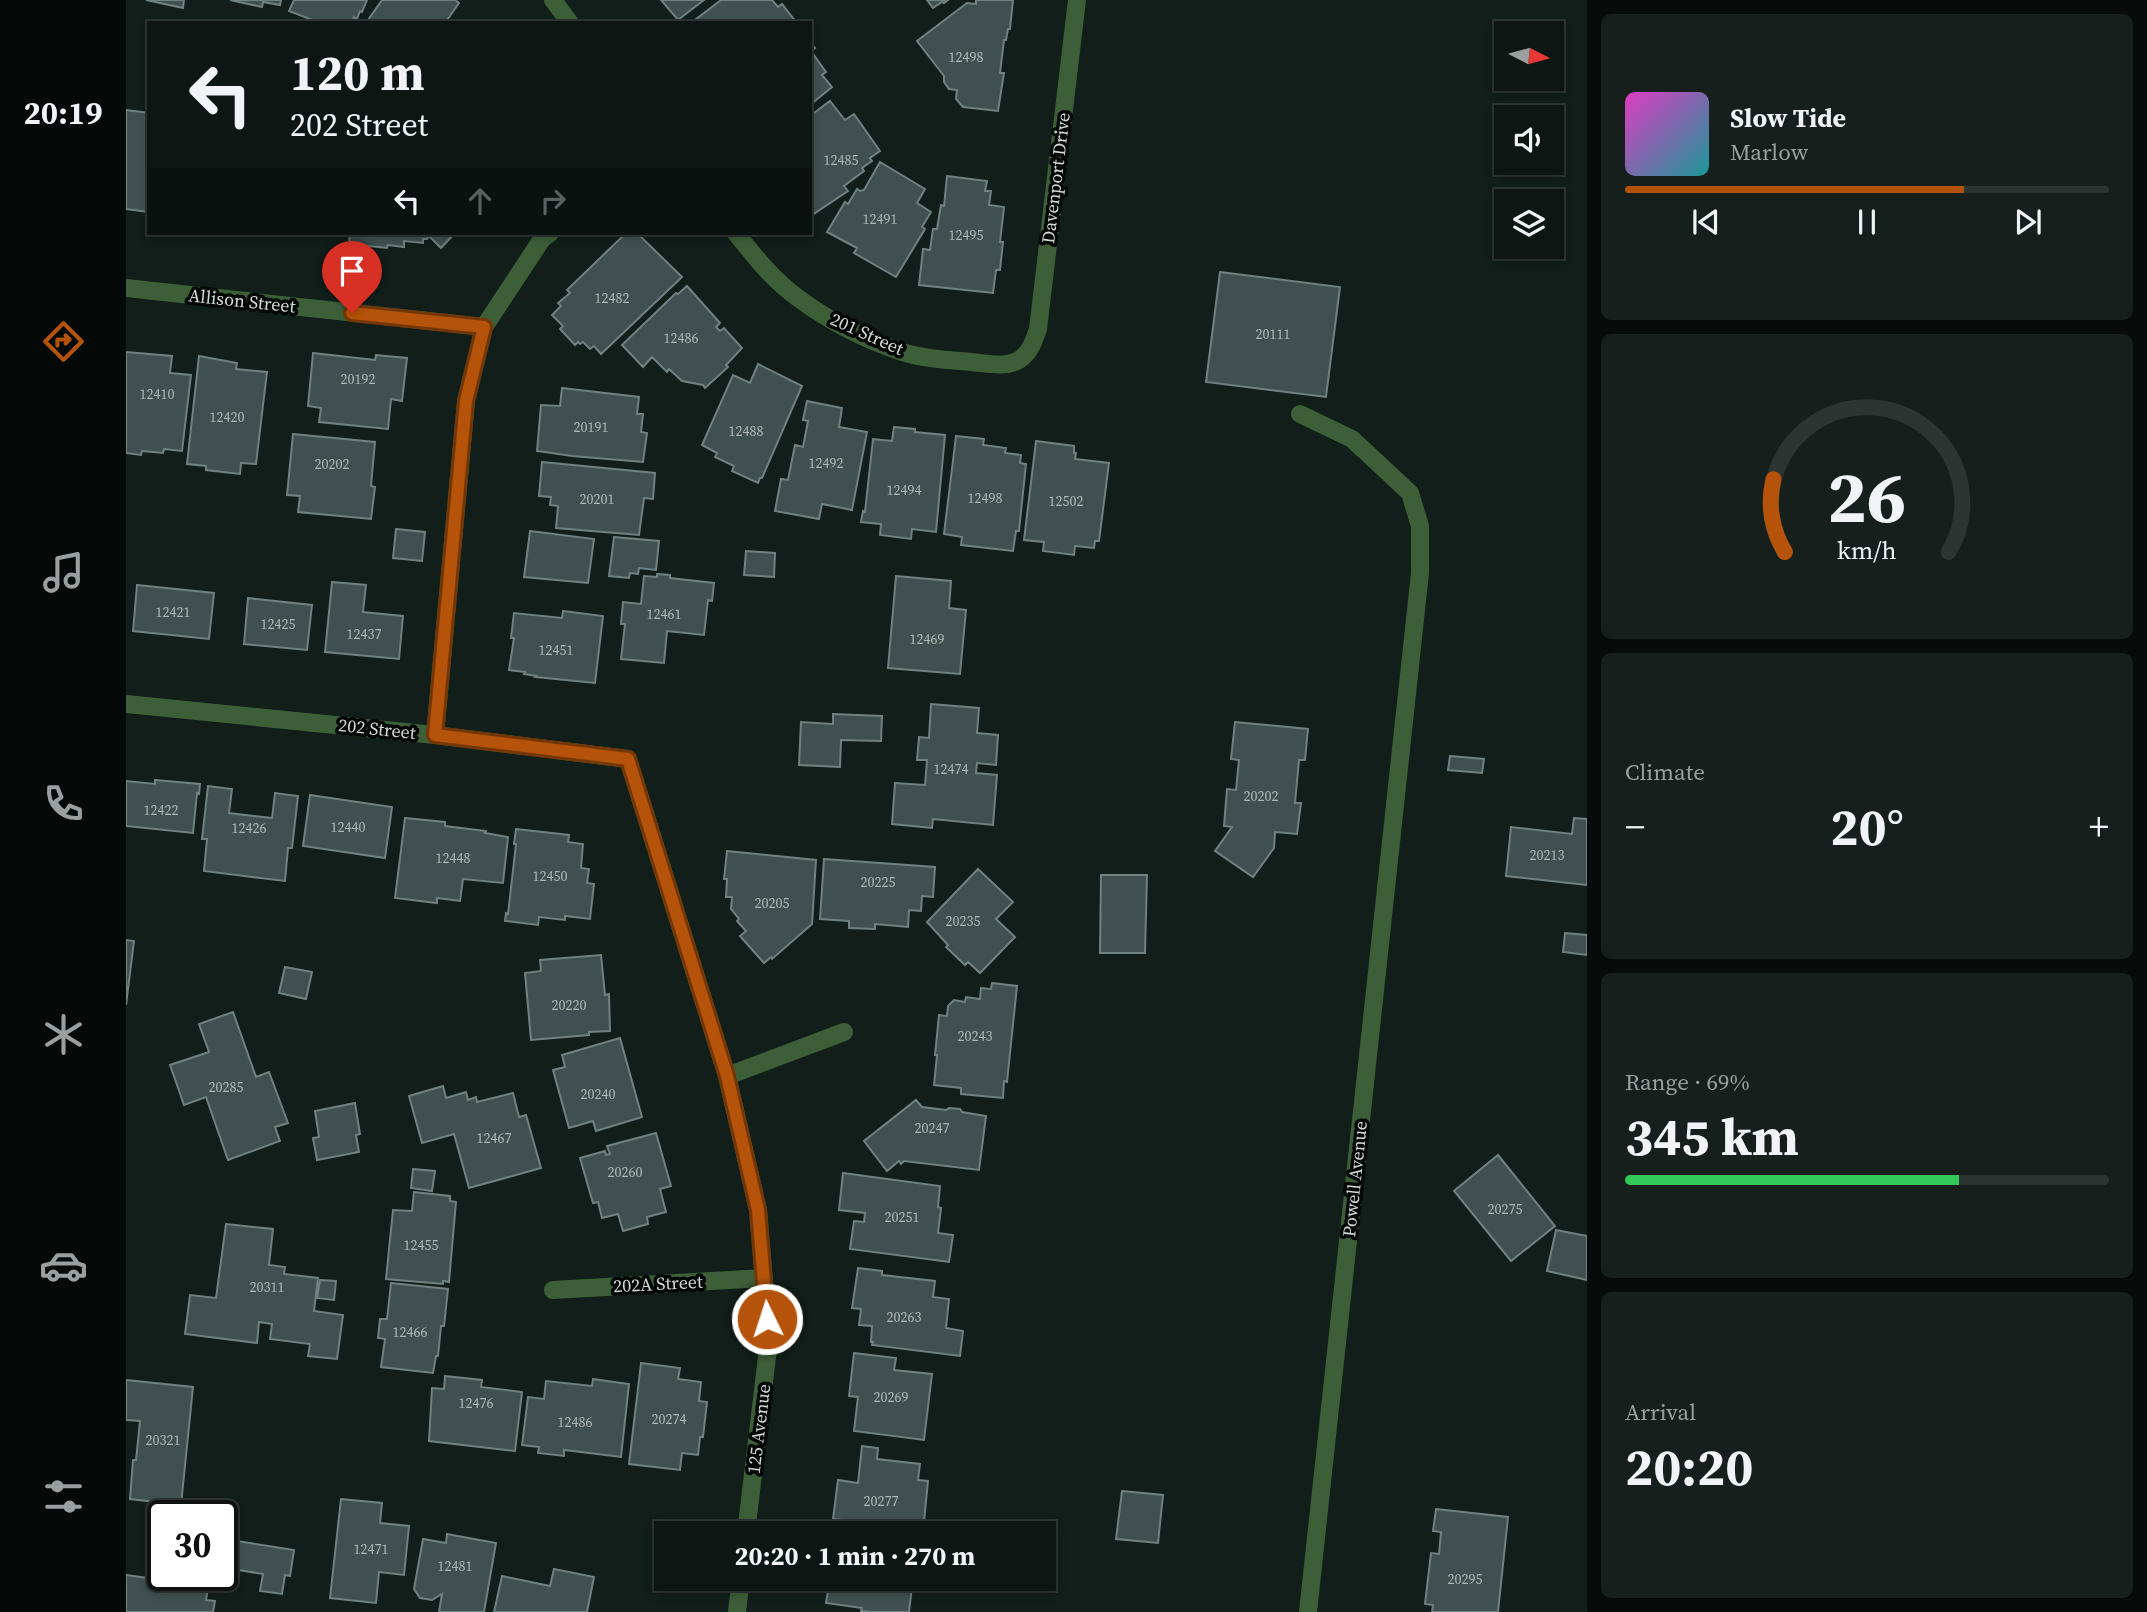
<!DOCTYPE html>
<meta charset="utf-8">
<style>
:root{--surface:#0d1613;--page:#161f1c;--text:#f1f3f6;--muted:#9a9fa0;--line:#2d3533;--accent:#b45309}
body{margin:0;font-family:"Source Serif 4",serif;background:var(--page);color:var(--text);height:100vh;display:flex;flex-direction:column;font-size:26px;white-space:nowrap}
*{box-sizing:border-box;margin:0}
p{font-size:23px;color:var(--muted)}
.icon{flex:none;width:38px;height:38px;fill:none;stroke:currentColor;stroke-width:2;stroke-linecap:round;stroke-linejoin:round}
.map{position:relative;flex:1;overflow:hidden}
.sheet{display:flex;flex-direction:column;gap:14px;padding:14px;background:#070c0a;width:560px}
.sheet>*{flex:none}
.top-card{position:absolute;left:21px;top:21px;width:665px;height:214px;border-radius:0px;box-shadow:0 4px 10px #0003,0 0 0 2px var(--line);background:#0d1613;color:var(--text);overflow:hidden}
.needle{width:46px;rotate:96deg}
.buttons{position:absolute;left:1368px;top:21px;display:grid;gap:14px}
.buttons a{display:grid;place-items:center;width:70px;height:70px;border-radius:0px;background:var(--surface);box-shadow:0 4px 10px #0003,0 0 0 2px var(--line);font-size:35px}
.speed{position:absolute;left:21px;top:1500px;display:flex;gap:14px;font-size:35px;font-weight:700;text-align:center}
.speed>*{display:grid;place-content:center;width:91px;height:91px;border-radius:50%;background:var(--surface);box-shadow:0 4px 10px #0003,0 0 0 2px var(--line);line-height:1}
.speed .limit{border:4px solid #111;border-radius:10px;background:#fff;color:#111}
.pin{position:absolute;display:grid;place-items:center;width:60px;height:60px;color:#fff;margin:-72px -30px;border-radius:50% 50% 50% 0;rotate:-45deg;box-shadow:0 0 7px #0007}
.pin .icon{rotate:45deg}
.me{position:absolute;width:77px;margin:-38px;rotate:356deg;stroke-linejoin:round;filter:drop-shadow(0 0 5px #0008)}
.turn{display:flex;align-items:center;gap:24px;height:147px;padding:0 28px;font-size:32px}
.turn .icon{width:91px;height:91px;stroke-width:2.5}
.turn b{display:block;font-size:49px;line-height:60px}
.lanes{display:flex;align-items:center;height:66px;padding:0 28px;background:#0003;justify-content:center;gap:35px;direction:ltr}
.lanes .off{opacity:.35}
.big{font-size:52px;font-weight:700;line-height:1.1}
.sheet .tile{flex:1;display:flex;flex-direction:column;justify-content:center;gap:10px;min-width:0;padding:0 24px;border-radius:10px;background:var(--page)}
.sheet .dial{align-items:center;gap:0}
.dial svg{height:182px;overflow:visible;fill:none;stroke:var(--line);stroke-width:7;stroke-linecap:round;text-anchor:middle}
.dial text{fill:var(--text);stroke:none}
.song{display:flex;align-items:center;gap:21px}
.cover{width:84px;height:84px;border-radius:10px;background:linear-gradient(135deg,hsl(310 70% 55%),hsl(180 70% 35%))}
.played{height:7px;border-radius:4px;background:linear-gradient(90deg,var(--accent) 70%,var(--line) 70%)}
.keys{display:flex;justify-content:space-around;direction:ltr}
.heat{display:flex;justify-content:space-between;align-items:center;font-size:38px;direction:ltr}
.charge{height:10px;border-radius:5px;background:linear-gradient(90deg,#34c759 69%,var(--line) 0)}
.trip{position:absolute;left:528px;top:1521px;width:402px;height:70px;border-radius:0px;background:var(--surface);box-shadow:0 4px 10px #0003,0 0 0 2px var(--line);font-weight:700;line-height:70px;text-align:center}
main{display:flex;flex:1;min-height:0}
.dock{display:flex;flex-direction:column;width:126px;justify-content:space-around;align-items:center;background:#050908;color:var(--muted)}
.dock .icon{width:49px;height:49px}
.dock .on{color:var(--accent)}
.dock b{font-size:32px;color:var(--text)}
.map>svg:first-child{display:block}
.building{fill:#405050;stroke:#708181;stroke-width:2}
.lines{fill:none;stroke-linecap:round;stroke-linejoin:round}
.minor{stroke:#3d5f38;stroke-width:18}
.route-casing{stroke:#753606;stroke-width:18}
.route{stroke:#b45309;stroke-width:12}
.labels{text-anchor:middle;stroke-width:7;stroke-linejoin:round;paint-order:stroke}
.number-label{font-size:14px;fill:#aeb8b4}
.street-label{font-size:18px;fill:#d2dad6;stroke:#030705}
</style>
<main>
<nav class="dock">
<b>20:19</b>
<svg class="icon on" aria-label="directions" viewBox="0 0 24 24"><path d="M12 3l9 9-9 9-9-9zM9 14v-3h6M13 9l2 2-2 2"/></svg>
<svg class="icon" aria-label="music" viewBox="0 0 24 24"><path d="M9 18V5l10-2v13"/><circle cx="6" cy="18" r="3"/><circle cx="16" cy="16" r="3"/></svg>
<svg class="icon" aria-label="phone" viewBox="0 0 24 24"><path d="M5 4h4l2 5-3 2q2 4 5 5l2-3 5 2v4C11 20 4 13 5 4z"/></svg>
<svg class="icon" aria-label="climate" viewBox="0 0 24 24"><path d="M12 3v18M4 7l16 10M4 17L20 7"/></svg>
<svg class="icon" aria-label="car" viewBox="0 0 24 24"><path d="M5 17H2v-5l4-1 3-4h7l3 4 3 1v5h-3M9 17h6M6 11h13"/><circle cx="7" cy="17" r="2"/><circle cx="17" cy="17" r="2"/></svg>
<svg class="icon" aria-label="filters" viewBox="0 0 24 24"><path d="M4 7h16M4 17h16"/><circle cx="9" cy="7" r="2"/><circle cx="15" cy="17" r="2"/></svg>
</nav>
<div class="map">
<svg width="1461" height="1612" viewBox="0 0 1461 1612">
<rect width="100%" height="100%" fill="#111e19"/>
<path class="building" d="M20 0H58L57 8Z
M104 0H155L154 5 137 2 136 7Z
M168 0H241L236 12 234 11 231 19 228 17 226 23H194L163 11Z
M256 0H329L333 3 319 23H240Z
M535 0H578L552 20Z
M595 0H646L652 7 656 4 670 22 565 23Z
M801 0H822L818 3 816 2 807 8Z
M850 0H887L884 29H882L880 40H878L874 73H878L872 111 837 107 830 99 831 90 823 89 818 82V76L791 41 841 3 850 4Z
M684 42 689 48 685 51 700 72 696 75 706 87 684 105Z
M704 101 719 120 728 114 754 151 744 158 746 161 736 168 738 171 718 186 722 191 686 215 684 212V116Z
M0 110 23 113V212L0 209Z
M754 162 799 189 791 203 805 212 796 227 799 229 770 277 728 253 731 248 701 232 719 202 722 204 731 189 734 191 738 190Z
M821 176 861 181 859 191H865L863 205 878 207 874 242H877L874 270H870L867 293 793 285 797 249 804 250 807 229H811L815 205 818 206Z
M224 233H329L315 248 303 236 301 239H297V243L278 241V247L262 245 261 248 223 244Z
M500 233H511L556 277 475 354 468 346 464 349 457 342 454 344 452 342 449 345 434 329 437 326 426 315 435 306 432 303 444 293 441 290Z
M1094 272 1214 287 1200 397 1080 382Z
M561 286 594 323 590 327 594 331 598 328 616 348 600 365 602 367 579 388 577 385 556 381 543 369 541 372 526 357 517 367 496 345 550 293 552 294Z
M0 352 46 356 44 373 65 375 56 451 38 449 37 453 16 451 15 455 0 453Z
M187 353 249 360 250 355 281 358 276 401 265 399 262 429 193 422 195 408 182 406Z
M73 356 111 363 110 369 141 372 130 464 115 463 114 474 80 470V466L61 464Z
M632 364 676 386 636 478H634L632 483 606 471 608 466 589 457 591 453 576 445 607 375 624 383Z
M436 388 513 397 511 414H517L515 432 521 433 517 462 446 456 411 451 415 405 434 406Z
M681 401 716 408 713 427 741 432 726 510 696 504 693 519 649 511 655 479 662 480 669 445 677 447 682 421 677 420Z
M768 427 789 429V432L819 435 810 532 786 529 785 539 754 535 755 524 735 522 737 511 739 512 747 439 766 441Z
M167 434 249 442 245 486 249 487 245 519 172 512 174 496 161 495Z
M830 436 858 439 857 445 880 448 879 453 895 455 894 463 900 464 893 531H890L887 551 835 545 836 537 818 534Z
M910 441 948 446V453H950L949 459 983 463 973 541H969L968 548 949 546 948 555 917 551 918 542 898 540Z
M416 462 529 473 527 499 518 498 513 535 430 528 432 506 424 505 425 497 413 496Z
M270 529 299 532 296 561 267 558Z
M404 531 468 539 462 583 398 577Z
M488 537 533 541 530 570 513 568 512 574 504 573 503 578 483 576Z
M620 551 649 553 648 577 618 575Z
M531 574 544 575V578L588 583 586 601 582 600 578 635 541 631 538 663 495 659 499 624H495L497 602 515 604 518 576 531 577Z
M770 576 825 581 823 608 840 610 834 674 762 668Z
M206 582 240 585 237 612 277 616 273 659 199 652Z
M11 585 88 593 83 639 7 631Z
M122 598 186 605 181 650 118 644Z
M437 611 477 616 469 683 409 677 410 676 398 674 399 672 383 670 388 638H385L388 613 436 618Z
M805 704 853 708 851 733 872 735 870 765 851 763 850 773 871 775 867 825 807 819 806 828 766 824 769 783 799 785 801 760H791L793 737 803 738Z
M707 714 756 716 755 741 715 740 714 767 673 765 675 722 707 724Z
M1109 722 1182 729 1179 760H1173L1169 803H1175L1171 834 1149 832 1148 848 1127 877 1089 851 1106 827 1098 826 1101 789 1110 790 1113 760 1105 759Z
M1324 756 1358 759 1356 773 1322 770Z
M29 780 74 784 73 794 71 793 67 833 0 826V781L29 784Z
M82 786 106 789 103 813 146 818 149 793 172 796 166 848H162L159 881 78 871 81 839H76Z
M184 795 266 807 259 858 177 846Z
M279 818 319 822V826L360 831 359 833 382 837 377 883 337 879 334 901 311 898V903L269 898Z
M1448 818 1461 819V885L1380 876 1385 827 1446 834Z
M390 829 443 835 442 842 457 844 455 868 463 869 461 883 468 884 464 919 439 916V920L413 917 412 925 379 921 380 913 382 914 390 844H388Z
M601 851 690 860 686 924 646 959 645 957 638 963 614 936 620 931 611 921 613 919 605 909 606 897H600L601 879H598Z
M698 859 809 867 807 897 796 896 795 911 783 910 782 927 749 924V929L723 928V921L694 919Z
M852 869 887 902 870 919 889 937 854 973 842 962 839 965 820 947 822 945 801 922Z
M975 875H1021L1019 953H974Z
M1439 933 1461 935V955L1437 952Z
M0 940 8 941 0 1005Z
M475 955 479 995 483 994 484 1031 463 1032V1035L405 1040 399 973 415 971 414 960Z
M159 967 186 972 180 999 153 993Z
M866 983 891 986 881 1082 878 1081 877 1098 835 1094V1088L808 1085 811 1055H809L813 1015 821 1016 822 1006 828 1000 839 1002 840 997 854 999 855 988 865 989Z
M107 1012 130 1077 143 1072 162 1123 149 1127 154 1141 102 1160 80 1097 58 1105 44 1065 83 1052 73 1024Z
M494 1038 516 1117 470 1131 467 1121 443 1128 427 1070 439 1067 436 1055Z
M317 1086 320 1098 340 1092 342 1100 350 1097 351 1102 387 1093 393 1117 400 1115 415 1168 343 1188 328 1134 296 1143 283 1096Z
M790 1100 796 1107 820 1110 823 1108 834 1109 836 1112 860 1116 853 1170 778 1161 775 1164 773 1161 761 1171 738 1141Z
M229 1103 234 1134 230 1135 233 1152 191 1160 187 1138 193 1137 189 1111Z
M530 1133 545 1186 534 1189 540 1212 521 1217 522 1224 497 1231 492 1214 476 1218 472 1202 467 1203 454 1158 479 1151 480 1155 484 1154 481 1146Z
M1372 1155 1429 1226 1385 1261 1328 1191Z
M287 1169 309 1171 306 1191 285 1188Z
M717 1173 814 1186 812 1207 815 1208 812 1233 827 1235 823 1262 724 1249 728 1221 738 1222 739 1213 713 1210Z
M288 1192 324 1196V1201L330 1202 323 1282 317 1281V1284L260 1279 267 1210 286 1211Z
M100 1224 147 1229 143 1265 159 1267 158 1274 192 1278 188 1311 217 1315 211 1359 182 1356 184 1344 144 1339 146 1324 133 1322 131 1343 59 1334 64 1295 90 1298Z
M1430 1230 1461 1236V1280L1421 1271Z
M732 1268 756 1271V1275L809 1281 807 1297 823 1299 820 1328 837 1331 834 1356 746 1345 747 1342H745L746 1326 733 1325 735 1309 726 1308Z
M194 1280 210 1281 208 1300 191 1298Z
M265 1283 322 1289 318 1326H315L312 1356H310L307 1373 255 1367 259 1339 252 1338 254 1319H261Z
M728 1353 770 1358 768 1370 806 1374 798 1440 728 1431 732 1397 723 1396Z
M515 1363 554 1368 552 1379 575 1382 573 1401 581 1402 577 1437H574L572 1455 556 1453 554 1470 503 1464Z
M319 1376 356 1380 355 1387 396 1392 389 1451 303 1441 306 1388 318 1389Z
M467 1379 503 1384 495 1457 438 1450V1456L412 1453 413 1447 396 1445 402 1397 418 1399 420 1381 466 1386Z
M0 1380 67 1387 55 1505 4 1499 7 1460H10L14 1421 0 1420Z
M736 1446 752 1448 751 1459 794 1464 792 1480 802 1481 797 1532 750 1526V1523L707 1519 712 1480 732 1483Z
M996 1491 1037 1495 1032 1543 990 1539Z
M215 1499 256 1503 254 1523 283 1526 278 1575 253 1572 250 1603 204 1598Z
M1310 1509 1382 1517 1372 1612H1306L1307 1605 1299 1604 1305 1553 1313 1554 1315 1532 1307 1531Z
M321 1534 370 1543 358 1612H313L316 1594 306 1600 294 1598 288 1589 297 1539 320 1543Z
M111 1541 168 1550 164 1576 159 1575 156 1594 134 1591 137 1574 106 1569Z
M428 1569 468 1577 461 1612H368L376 1576 424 1586Z
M0 1575 37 1580V1575H84L80 1600 89 1601 87 1612H0Z
M704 1578H787L783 1612H745L735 1611 736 1608 700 1603Z"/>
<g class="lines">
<path class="minor" d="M427 0 444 23
M610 233C629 257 647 280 672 298 703 321 740 340 776 352 798 359 823 360 845 362 860 363 879 368 893 360 904 353 908 341 912 329L951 0
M0 288 358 327
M1174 414 1226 439 1284 493 1294 526V573L1182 1612
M0 704 309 735 502 759 601 1076 632 1210 643 1340 620 1533
M309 735 340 401 358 327 416 239 424 233
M601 1076 718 1032
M427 1290 638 1278
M611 1612 615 1578"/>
</g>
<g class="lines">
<defs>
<path id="route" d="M226 313 358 327 340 401 309 735 502 759 601 1076 632 1210 641 1319"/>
</defs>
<use href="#route" class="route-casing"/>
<use href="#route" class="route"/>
</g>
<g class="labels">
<g class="number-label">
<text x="840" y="62">12498</text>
<text x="715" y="165">12485</text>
<text x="754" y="224">12491</text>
<text x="840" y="240">12495</text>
<text x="486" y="303">12482</text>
<text x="1147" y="339">20111</text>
<text x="555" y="343">12486</text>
<text x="232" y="384">20192</text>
<text x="31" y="399">12410</text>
<text x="101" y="422">12420</text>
<text x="465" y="432">20191</text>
<text x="620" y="436">12488</text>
<text x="700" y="468">12492</text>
<text x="206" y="469">20202</text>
<text x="778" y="495">12494</text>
<text x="859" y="503">12498</text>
<text x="471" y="504">20201</text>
<text x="940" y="506">12502</text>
<text x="47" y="617">12421</text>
<text x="538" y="619">12461</text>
<text x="152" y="629">12425</text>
<text x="238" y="639">12437</text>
<text x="801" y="644">12469</text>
<text x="430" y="655">12451</text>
<text x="825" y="774">12474</text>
<text x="1135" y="801">20202</text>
<text x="35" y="815">12422</text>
<text x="222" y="832">12440</text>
<text x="123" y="833">12426</text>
<text x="1421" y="860">20213</text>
<text x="327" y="863">12448</text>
<text x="424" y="881">12450</text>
<text x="752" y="887">20225</text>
<text x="646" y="908">20205</text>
<text x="837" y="926">20235</text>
<text x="443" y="1010">20220</text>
<text x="849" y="1041">20243</text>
<text x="100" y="1092">20285</text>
<text x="472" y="1099">20240</text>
<text x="806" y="1133">20247</text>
<text x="368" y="1143">12467</text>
<text x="499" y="1177">20260</text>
<text x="1379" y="1214">20275</text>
<text x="776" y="1222">20251</text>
<text x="295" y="1250">12455</text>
<text x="141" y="1292">20311</text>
<text x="778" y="1322">20263</text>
<text x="284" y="1337">12466</text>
<text x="765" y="1402">20269</text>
<text x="350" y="1408">12476</text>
<text x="543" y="1424">20274</text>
<text x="449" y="1427">12486</text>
<text x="37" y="1445">20321</text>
<text x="755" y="1506">20277</text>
<text x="245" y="1554">12471</text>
<text x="329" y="1571">12481</text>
<text x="1339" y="1584">20295</text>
</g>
<g class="street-label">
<text transform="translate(930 178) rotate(-83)" y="6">Davenport Drive</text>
<text transform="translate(116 301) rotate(6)" y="6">Allison Street</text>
<text transform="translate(741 334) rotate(24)" y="6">201 Street</text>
<text transform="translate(251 729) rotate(6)" y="6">202 Street</text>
<text transform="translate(1229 1179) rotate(-84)" y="6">Powell Avenue</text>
<text transform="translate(532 1284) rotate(-3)" y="6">202A Street</text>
<text transform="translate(633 1429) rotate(-83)" y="6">125 Avenue</text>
</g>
</g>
</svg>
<div class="buttons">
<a><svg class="needle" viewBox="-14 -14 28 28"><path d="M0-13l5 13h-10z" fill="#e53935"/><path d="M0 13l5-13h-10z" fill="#9a9fa0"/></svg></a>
<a><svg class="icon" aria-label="sound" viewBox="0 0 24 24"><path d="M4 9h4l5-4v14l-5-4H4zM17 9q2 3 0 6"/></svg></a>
<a><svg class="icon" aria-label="layers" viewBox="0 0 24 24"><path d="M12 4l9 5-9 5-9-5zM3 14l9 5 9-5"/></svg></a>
</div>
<div class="speed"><div class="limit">30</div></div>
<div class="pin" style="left:226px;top:313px;background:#d93025"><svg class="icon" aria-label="arrive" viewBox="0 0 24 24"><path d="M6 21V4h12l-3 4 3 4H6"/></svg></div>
<svg class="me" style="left:641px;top:1319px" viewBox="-20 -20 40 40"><circle r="17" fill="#b45309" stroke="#fff" stroke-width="3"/><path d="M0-11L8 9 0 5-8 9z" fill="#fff"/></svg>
<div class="trip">20:20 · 1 min · 270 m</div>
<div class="top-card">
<div class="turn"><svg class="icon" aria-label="left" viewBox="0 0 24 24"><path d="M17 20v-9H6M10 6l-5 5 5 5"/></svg><div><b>120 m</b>202 Street</div></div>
<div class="lanes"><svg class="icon" aria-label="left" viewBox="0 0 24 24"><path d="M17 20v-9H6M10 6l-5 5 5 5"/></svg><svg class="icon off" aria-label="ahead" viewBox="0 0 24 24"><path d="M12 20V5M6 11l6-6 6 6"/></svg><svg class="icon off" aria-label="right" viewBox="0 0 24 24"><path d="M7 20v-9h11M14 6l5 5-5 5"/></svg></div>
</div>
</div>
<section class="sheet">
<div class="tile">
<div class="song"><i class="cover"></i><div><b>Slow Tide</b><p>Marlow</p></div></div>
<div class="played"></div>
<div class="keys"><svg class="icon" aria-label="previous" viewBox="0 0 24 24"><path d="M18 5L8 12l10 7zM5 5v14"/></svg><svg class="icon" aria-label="pause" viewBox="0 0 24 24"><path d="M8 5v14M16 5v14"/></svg><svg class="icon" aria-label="next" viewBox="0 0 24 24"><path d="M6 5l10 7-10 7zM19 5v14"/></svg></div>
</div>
<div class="tile dial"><svg viewBox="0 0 100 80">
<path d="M14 69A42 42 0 1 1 86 69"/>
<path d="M14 69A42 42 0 0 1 9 37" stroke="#b45309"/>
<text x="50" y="56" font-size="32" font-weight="700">26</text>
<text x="50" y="72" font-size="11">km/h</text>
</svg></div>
<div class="tile"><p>Climate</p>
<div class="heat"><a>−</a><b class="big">20°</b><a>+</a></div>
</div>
<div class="tile"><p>Range · 69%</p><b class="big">345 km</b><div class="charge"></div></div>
<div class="tile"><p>Arrival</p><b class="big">20:20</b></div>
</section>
</main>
